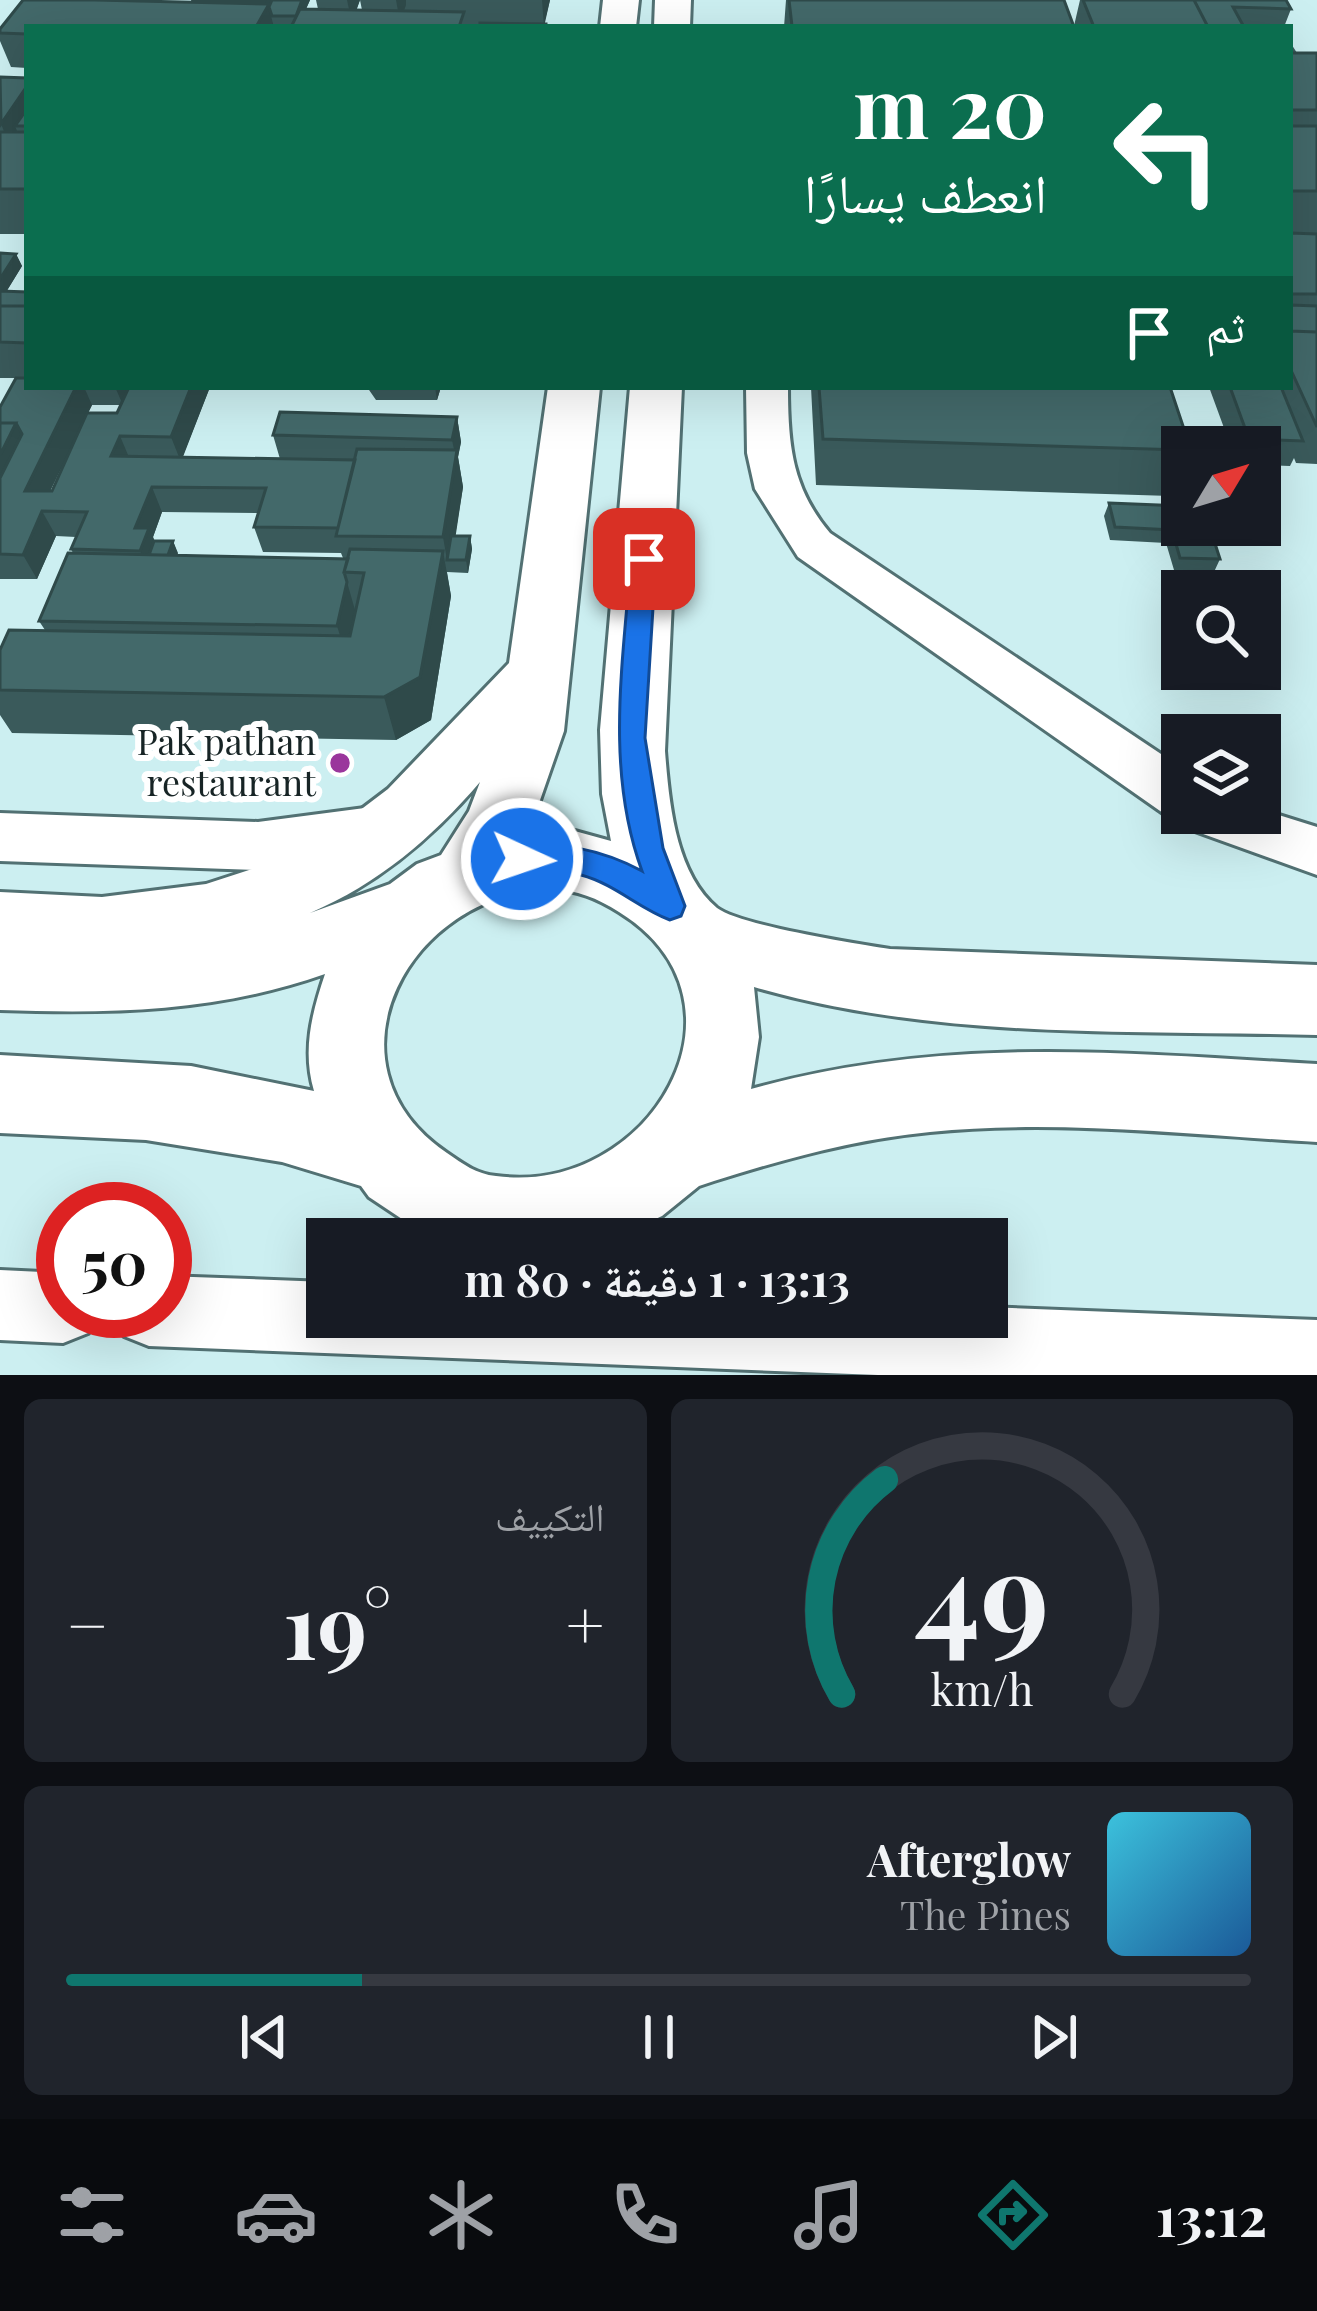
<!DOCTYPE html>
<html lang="ar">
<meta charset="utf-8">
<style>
:root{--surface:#171b24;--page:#20242c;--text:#f1f3f6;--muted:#9ea1a6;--line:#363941;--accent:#0f766e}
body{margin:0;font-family:"Playfair Display","Noto Naskh Arabic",serif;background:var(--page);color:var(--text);direction:rtl;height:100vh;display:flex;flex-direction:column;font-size:45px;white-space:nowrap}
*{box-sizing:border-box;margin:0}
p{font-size:39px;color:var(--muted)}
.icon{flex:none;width:66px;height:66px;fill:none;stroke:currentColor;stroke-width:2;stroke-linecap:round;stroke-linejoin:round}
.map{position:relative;height:1375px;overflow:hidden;direction:ltr}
.drawer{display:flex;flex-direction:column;gap:24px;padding:24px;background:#0d0f14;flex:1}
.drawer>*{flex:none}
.banner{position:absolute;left:24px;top:24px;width:1269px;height:366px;border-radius:0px;box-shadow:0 12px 48px #0002;direction:rtl;background:#0b6e4f;color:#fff;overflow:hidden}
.needle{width:78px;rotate:52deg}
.buttons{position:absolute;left:1161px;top:426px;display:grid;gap:24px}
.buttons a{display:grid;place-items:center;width:120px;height:120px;border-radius:0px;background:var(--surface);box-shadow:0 12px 48px #0002;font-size:60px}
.speed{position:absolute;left:36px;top:1182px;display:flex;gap:24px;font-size:60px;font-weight:700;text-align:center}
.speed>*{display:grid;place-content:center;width:156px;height:156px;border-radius:50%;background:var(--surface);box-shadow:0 12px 48px #0002;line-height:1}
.speed .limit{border:18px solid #d22;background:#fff;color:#111}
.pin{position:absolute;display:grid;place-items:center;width:102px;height:102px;color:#fff;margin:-51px;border-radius:24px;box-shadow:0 6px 18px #0006}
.me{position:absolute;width:132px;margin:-66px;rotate:93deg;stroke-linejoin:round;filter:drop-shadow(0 0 9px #0008)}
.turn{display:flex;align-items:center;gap:42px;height:252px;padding:0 48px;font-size:54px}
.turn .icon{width:156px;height:156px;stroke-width:2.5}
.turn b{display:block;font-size:84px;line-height:102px}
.then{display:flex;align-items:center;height:114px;padding:0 48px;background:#0003;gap:24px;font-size:45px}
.big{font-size:90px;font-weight:700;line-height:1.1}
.drawer .tile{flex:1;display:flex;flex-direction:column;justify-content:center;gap:18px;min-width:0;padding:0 42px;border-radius:18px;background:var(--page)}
.drawer .dial{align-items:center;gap:0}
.dial svg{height:312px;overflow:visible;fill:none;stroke:var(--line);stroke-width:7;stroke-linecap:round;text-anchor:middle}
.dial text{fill:var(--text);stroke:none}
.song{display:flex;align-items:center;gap:36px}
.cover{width:144px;height:144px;border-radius:18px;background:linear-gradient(135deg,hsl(190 70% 55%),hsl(210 70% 35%))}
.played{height:12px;border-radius:6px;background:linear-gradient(90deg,var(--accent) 25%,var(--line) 25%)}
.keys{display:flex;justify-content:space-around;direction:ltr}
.heat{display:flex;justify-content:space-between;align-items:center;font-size:66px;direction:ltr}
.drawer .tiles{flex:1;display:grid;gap:24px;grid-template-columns:1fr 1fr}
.tile:last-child{grid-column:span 2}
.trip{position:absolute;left:306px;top:1218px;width:702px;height:120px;border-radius:0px;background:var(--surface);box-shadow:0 12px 48px #0002;font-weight:700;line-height:120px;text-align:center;direction:rtl}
.tab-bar{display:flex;height:192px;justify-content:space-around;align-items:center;background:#090b0e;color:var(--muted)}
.tab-bar .icon{width:84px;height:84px}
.tab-bar .active{color:var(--accent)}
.tab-bar b{font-size:54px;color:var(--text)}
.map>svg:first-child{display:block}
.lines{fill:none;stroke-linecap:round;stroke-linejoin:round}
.minor-casing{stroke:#527173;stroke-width:6}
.major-casing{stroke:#527173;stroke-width:6}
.minor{fill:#fff;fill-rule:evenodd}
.major{fill:#fff;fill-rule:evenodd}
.wall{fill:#3a5a5b;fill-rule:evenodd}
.shaded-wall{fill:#2f4a4a}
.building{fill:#43696a;stroke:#2f4a4a;stroke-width:3}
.route{fill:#1a73e8;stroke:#114b97;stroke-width:3}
.poi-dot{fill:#9a369c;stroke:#fff;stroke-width:4.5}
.labels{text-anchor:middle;stroke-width:12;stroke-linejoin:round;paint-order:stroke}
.poi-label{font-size:36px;fill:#172425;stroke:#fff;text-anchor:end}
</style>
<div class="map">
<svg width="1317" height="1375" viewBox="0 0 1317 1375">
<rect width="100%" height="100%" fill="#cceff1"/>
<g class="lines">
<defs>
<path id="minor" d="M746 387H788C788 445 792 488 830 533L1182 768V813H1260V809L1317 827V875L1192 830 1186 818 1163 813 798 557 755 489 747 453Z
M380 806 400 813 408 830 400 847 301 868 258 870 0 861V813L258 822Z
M0 1270 63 1273V1311H97L88 1333 63 1343 0 1340Z
M165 1276 327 1282V1317H987V1307L1317 1320V1375H878L149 1346 124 1336 114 1311H165Z"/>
<path id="major" d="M603 0H639L636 27H600Z
M655 0H691L690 27H654Z
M548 387H600L564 731 530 829 571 830 611 841 602 794 600 730 630 387H682L665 751C669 802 675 873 717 908 739 925 857 944 890 949L1317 965V1035C1129 1030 936 1040 754 987L759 1037 751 1089C946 1035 1118 1053 1317 1064V1142C1189 1135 1058 1119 930 1132 856 1139 784 1159 714 1181L699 1186 662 1216 613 1239H432L369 1197 361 1186 282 1162 146 1140 0 1133V1055L191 1066 314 1091C302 1050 312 1013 325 974 217 1012 113 1014 0 1010V892L102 897 206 884 280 860 326 836 388 789 509 663ZM480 782 469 811 441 855 417 864 390 884 310 913C378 884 432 838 480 782ZM551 889C577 890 597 898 619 912 765 1002 649 1197 496 1176 476 1174 463 1164 447 1153 315 1063 411 892 551 889Z"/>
</defs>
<use href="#minor" class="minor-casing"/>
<use href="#major" class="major-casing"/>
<use href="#minor" class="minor"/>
<use href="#major" class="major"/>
</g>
<path class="wall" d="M141 0H310L306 9H318L316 0H360L356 10H362L360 0H550L544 24 546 27H27V68L11 67 0 41V29L192 2 193 0Z
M786 0H1064L1074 26 1080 0H1286L1291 9 1284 27H784Z
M1290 42 1297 53H1317V464L1296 463 1294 458 1290 466 1260 465V447H1231L1209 387H1290Z
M0 77 27 78V234H0Z
M0 253 16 254 22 266 6 292H27V387H210L182 458 280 459 273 435 457 417 461 442 458 457 463 487 455 536H470L472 549 468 573 447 572 451 596 431 720 396 740 12 733 0 715V650L45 630 39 621 73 553 71 549 76 537 56 536 37 579H0V407L16 378H0ZM92 405H121L117 413H88ZM83 422 52 491H50ZM162 512 258 513 254 527 263 552 341 553 343 558 178 555 173 541H154L153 537Z
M367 387H441L437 400H376Z
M811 387H1170L1182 447V471L1171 496 816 485Z
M1109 503 1182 506 1220 559 1214 572 1174 570 1166 543 1110 540 1104 516Z"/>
<path class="shaded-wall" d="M265 0H280L271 16 274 27H256Z
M302 0H310L298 27 296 16Z
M347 0H360L352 23Z
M396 0H406V5L400 22Z
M542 0H550L544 27Z
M27 86V124L15 126 19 136 11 148 1 124Z
M16 254 22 266 0 302V279Z
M76 387H84L92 405 38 516 25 491Z
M115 387H132L123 405Z
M191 387H210L181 462 171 437Z
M435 387H441L437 400Z
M457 417 461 442 458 457 463 487 452 560H447L443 537 456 459 452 440Z
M16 423 35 460 0 531V455Z
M120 436 131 462 111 456Z
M152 487 162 512 153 537 160 553 146 563 140 551 135 528Z
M42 511 56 536 37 579 23 555Z
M470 536 472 549 468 573 466 560Z
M173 541 178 553 170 576 165 563Z
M443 551 451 596 431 720 396 740 384 697Z
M347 582 357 617 348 661 337 626Z"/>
<path class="building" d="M23 0H95L269 4 256 27H27V34L0 33V29Z
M193 0H265L263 3 192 2Z
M272 0H302L296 16H272L269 7Z
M789 0H1064L1074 27 792 26Z
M1083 0H1194L1208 27H1094Z
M1194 0H1286L1291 9 1233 7 1244 27H1208Z
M300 9 464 12 459 27H291Z
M480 23 546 24V27H480Z
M1290 53H1317V110H1290Z
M0 77 27 78V86L1 124Z
M27 109V126H15Z
M1290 126H1317V191H1290Z
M0 132H27V189H0Z
M1290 233 1317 234V294H1290Z
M0 253 16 254 0 279Z
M0 291 27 292V306H0Z
M1290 305 1317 306V332L1290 331Z
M0 306H27V343L0 342Z
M1290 331 1317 332V427L1290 368Z
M16 378H27V387H76L25 491H52L87 413H117L129 387H191L171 437 120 436 111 456 355 460 338 528 254 527 266 488 152 487 135 528H149L140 551 71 549 87 512 42 511 23 555 0 554V478L22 434 16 423H0V407Z
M819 387H1170L1190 447H1182V450L823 439Z
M1230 387H1281L1303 441 1249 439Z
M280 412 457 417 452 440 273 435Z
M0 423H16L0 455Z
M357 449 457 450 443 537 336 536Z
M1109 503 1182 506V525H1209L1220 559 1180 558 1172 530 1115 527Z
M451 536H470L466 560H447Z
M154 541H173L168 555H149Z
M350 549 443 551 420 677 384 697 0 690V650L9 630 350 636 364 573 344 572Z
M68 553 348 559 344 572 347 582 337 626 39 621Z"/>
<path class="route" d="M644 550 656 559 645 738 663 848 685 906 681 916 670 920C638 908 615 884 581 875 558 870 534 877 512 869L507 859 512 850C550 836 607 852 642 871 605 770 623 663 631 559Z"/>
<circle class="poi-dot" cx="340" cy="763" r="12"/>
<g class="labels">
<g class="poi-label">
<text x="316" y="755">Pak pathan<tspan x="316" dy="41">restaurant</tspan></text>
</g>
</g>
</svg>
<div class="buttons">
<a><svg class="needle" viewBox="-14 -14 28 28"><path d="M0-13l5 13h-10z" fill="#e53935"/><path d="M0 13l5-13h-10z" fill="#9ea1a6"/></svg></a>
<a><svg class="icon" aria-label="search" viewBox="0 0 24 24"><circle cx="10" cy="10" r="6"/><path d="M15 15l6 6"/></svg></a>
<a><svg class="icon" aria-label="layers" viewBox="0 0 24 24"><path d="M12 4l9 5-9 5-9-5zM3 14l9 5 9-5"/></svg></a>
</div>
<div class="speed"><div class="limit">50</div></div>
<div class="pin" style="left:644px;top:559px;background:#d93025"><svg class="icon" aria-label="arrive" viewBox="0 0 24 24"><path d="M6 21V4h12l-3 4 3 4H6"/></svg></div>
<svg class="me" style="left:522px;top:859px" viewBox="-20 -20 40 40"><circle r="17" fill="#1a73e8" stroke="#fff" stroke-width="3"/><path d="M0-11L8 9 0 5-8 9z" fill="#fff"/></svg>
<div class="trip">13:13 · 1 دقيقة · 80 m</div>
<div class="banner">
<div class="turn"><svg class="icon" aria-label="left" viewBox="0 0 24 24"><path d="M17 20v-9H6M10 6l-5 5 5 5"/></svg><div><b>20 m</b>انعطف يسارًا</div></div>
<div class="then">ثم<svg class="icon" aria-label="arrive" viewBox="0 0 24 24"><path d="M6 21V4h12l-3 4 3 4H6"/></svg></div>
</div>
</div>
<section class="drawer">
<div class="tiles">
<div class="tile dial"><svg viewBox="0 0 100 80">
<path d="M14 69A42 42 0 1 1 86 69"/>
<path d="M14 69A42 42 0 0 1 25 14" stroke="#0f766e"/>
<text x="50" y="56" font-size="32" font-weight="700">49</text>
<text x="50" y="72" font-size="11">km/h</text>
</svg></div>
<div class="tile"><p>التكييف</p>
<div class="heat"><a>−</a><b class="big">19°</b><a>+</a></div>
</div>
<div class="tile">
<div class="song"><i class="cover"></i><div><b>Afterglow</b><p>The Pines</p></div></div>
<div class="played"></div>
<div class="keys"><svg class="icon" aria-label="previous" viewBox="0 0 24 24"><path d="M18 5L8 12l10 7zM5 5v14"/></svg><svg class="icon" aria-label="pause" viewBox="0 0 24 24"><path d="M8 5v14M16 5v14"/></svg><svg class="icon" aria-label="next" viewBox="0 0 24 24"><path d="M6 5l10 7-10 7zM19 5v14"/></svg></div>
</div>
</div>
</section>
<nav class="tab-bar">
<b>13:12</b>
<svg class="icon active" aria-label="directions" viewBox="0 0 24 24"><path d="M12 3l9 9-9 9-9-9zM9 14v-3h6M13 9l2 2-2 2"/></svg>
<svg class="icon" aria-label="music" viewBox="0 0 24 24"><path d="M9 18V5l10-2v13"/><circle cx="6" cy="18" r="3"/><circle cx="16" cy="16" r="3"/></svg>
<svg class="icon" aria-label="phone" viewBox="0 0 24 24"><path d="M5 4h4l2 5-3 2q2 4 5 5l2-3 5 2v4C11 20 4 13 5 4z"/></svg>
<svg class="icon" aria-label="climate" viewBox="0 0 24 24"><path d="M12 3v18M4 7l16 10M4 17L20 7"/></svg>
<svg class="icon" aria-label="car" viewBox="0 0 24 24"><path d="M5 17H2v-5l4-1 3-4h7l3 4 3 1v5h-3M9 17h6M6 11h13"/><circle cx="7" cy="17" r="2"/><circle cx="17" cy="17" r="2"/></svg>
<svg class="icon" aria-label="filters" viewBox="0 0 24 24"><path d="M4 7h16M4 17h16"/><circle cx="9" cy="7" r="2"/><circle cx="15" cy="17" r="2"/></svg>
</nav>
